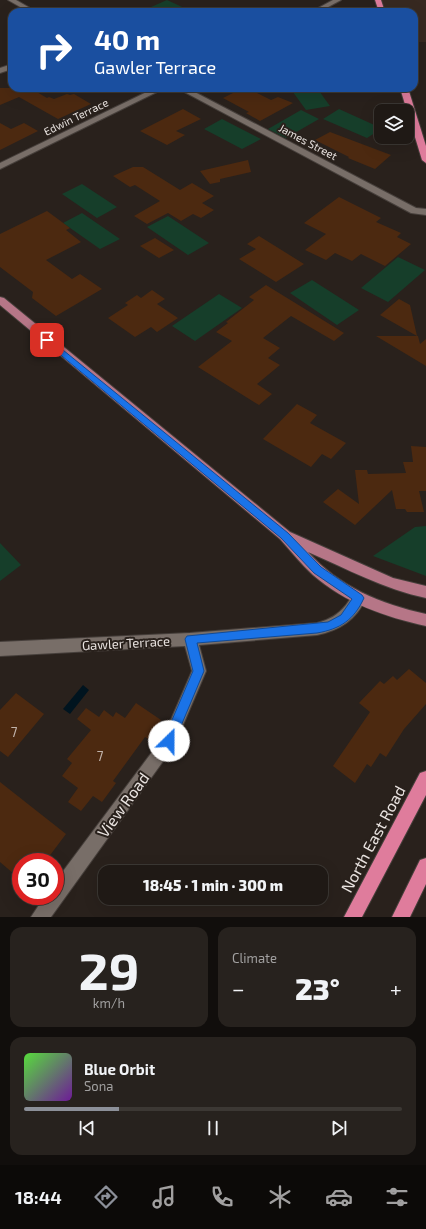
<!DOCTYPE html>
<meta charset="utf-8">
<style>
:root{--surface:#1f1915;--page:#27221e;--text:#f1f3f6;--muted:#a1a0a0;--line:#3c3834;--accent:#8c9099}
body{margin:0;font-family:"Exo 2",sans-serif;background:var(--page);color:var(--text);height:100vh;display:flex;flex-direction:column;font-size:15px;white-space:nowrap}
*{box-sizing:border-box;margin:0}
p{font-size:13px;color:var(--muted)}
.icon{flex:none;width:22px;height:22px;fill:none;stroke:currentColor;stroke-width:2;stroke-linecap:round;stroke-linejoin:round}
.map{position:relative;height:917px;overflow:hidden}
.details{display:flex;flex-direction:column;gap:10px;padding:10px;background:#110e0c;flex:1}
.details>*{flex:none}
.guide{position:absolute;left:8px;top:8px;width:410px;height:84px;border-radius:12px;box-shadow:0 4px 16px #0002,0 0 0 1px var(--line);background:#1a4fa0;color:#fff;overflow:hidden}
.buttons{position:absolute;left:374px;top:104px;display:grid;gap:8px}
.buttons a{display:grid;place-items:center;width:40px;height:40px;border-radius:8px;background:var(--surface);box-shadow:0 4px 16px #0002,0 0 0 1px var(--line);font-size:20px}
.speed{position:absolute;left:12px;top:853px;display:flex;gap:8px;font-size:20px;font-weight:700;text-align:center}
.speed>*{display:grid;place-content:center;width:52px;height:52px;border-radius:50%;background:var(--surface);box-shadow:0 4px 16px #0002,0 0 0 1px var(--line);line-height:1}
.speed .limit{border:6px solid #d22;background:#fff;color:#111}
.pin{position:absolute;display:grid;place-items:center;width:34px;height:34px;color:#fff;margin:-17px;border-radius:8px;box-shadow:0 2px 6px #0006}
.me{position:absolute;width:44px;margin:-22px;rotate:23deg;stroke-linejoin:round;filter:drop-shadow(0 0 3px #0008)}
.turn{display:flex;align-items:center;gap:14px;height:84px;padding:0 20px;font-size:18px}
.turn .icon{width:52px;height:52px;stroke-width:2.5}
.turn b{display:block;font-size:28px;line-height:34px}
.big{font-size:30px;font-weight:800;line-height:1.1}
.details .tile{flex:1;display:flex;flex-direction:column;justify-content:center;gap:6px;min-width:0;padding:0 14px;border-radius:12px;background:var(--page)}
.details .dial{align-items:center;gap:0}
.dial b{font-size:52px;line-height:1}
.song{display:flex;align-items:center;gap:12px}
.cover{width:48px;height:48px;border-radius:6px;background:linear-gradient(135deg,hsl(110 70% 55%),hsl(280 70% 35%))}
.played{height:4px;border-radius:2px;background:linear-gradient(90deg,var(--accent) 25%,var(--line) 25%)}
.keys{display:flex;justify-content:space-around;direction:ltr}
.heat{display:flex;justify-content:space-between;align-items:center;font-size:22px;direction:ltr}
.details .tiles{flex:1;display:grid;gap:10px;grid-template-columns:1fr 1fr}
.tile:last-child{grid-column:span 2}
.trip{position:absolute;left:98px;top:865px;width:230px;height:40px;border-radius:12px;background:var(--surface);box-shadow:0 4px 16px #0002,0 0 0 1px var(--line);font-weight:800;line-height:40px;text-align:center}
.dock{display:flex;height:64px;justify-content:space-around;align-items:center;background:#0c0a08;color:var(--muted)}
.dock .icon{width:28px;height:28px}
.dock .current{color:var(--accent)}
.dock b{font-size:18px;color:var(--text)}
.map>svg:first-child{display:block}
.built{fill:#372921}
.green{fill:#163e2a}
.water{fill:#00141f}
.building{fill:#4c2910}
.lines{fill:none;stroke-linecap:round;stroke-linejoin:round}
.minor-casing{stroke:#463f3b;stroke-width:2}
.major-casing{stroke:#463f3b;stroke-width:2}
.highway-casing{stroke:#463f3b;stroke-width:2}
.minor{fill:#786e68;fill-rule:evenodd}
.major{fill:#b67687;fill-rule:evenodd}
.highway{fill:#df7c9c;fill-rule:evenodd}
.route{fill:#1a73e8;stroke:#114b97}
.labels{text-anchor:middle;stroke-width:4;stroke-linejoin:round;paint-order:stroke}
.far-street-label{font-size:11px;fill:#e9e3e0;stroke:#29211c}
.street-label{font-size:13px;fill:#e9e3e0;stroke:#29211c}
.near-number-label{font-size:13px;fill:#c2b4ac}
.near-street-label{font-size:16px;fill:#e9e3e0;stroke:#29211c}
</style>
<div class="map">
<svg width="426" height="917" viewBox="0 0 426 917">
<rect width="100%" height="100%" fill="#29211c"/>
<path class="built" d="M378 0H426V42H414V12H382Z"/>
<path class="green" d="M167 0 193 12H162L151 7Z
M290 88H317L330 106 306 110Z
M339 109 381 128V129L367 138 323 119Z
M301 110 319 119 286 138 268 129Z
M222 119 261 139 242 149 204 129Z
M82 184 117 207 97 218 62 194Z
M82 213 120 239 100 249 63 223Z
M168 216 209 243 188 255 147 227Z
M398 257 425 270 388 302 361 288Z
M312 280 359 310 337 325 290 293Z
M219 294 242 308 195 341 172 326Z
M426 526V576L373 556 415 527Z
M0 543 21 565 0 581Z"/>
<path class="water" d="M83 685 89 690 70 714 63 709Z"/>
<path class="building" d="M0 88H40L35 91 47 98 49 97 54 99 67 94 70 95 74 94 91 104 58 119 19 97 0 105Z
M243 88H247L271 100 278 97 293 103 260 121 246 113 249 112 223 98Z
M183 109 201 119 176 131 185 135 167 145 140 131Z
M0 123 11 129 24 123 38 131 0 150Z
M330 132 391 155 375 169 348 158 349 157 315 140Z
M248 160 251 172 220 179V182L210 184 200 171Z
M133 167H143L180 190 192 183 214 196 202 203 214 210 201 218 193 214 181 221 168 213 147 224 134 216 160 201 135 185 130 187 113 176Z
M339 197 381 218 376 222 401 233 397 237 411 244 385 266 361 254 352 261 335 253 326 260 305 250 326 234 304 223Z
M47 211 70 228 66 230 81 242 46 260 72 279 80 274 102 289 56 316 32 298 33 292 0 267V234Z
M259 236 304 264 276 282 239 259 256 249 247 244Z
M155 238 174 250 159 258 140 246Z
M266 285 344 333 334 341 291 316 263 338 280 348 268 358 280 365 257 384 272 394 259 405 198 367 232 341 216 332 228 323 226 322 254 300 249 297Z
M152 290 165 299 157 304 178 318 157 332 151 327 135 337 108 318 128 305 125 303 137 295 141 298Z
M399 299 410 305 417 336 380 315Z
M376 336H418L420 344 426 339V366Z
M297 404 317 415 310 423 346 443 331 459 322 454 311 467 263 439Z
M411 446 426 447V491H419L424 512H407L405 509H396L392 490 355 525 323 502 338 489 359 504 355 470H367L368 474 406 473 403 462H413Z
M409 669 426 683V704L404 729 386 757 380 753 371 767 367 764 355 783 333 766 370 712 359 703 380 681 384 684 393 676 397 680Z
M16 693 44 714 8 757 0 751V710Z
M136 703 161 720 148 739 145 737 113 781 116 783 102 802 93 796 81 811 68 802 78 788 62 776 72 763 67 759 91 730 77 719 86 708 99 717 104 710 113 717 116 712 125 718Z
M0 782 66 834 45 862H21V880L0 862Z"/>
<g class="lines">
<defs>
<path id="minor" d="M8 0H16L37 12H29Z
M333 0H341L319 12H311Z
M12 64V69L0 73V68Z
M155 88H165L0 169V163Z
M177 88H187L416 208 426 209V215L411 213Z
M359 592 364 594 366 598C356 620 340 630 317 635L199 645 206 671 174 746 51 917H31L45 896H55V882L164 736 192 671 185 646 0 656V642L190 633 317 623C329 620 338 615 346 605 350 600 352 594 359 592Z"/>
<path id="major" d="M0 297 4 298 290 532 393 578 426 586V598C384 589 347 569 308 552 339 587 381 604 426 614V626C385 617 345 603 313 575 301 564 291 551 280 539L0 305Z"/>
<path id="highway" d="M375 0H381L385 12H379Z
M400 88H408L426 146V163L422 160Z
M426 771V795L362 917H344L420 773Z
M426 858V884L410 917H392L420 860Z"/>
</defs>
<use href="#minor" class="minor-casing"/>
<use href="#major" class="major-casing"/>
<use href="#highway" class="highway-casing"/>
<use href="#minor" class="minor"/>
<use href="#major" class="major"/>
<use href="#highway" class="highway"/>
</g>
<path class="route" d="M47 337 288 533 321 567 362 595 364 598C354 620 340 629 317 633L197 643 204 671 173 745 169 747 165 745 163 741 193 671 185 639 187 636 328 622 341 615 352 599 314 573 281 538 45 342 43 340Z"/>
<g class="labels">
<g class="far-street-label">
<text transform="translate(76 117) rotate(-26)" y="4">Edwin Terrace</text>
<text transform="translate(308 142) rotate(28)" y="4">James Street</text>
</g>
<g class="street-label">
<text transform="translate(126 643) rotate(-3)" y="5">Gawler Terrace</text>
</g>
<g class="near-number-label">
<text x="14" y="737">7</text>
<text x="100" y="761">7</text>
</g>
<g class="near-street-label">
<text transform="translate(123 805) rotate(-54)" y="6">View Road</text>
<text transform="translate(373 839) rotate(-62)" y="6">North East Road</text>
</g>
</g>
</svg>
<div class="buttons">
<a><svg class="icon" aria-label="layers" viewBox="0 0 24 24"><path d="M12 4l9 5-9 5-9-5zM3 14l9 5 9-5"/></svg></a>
</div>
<div class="speed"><div class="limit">30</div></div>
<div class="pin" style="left:47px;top:340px;background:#d93025"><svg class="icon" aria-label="arrive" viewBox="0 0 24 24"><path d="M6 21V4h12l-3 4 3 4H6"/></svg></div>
<svg class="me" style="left:169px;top:741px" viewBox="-20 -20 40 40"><circle r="19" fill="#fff"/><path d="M0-13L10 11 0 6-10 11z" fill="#1a73e8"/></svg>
<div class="trip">18:45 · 1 min · 300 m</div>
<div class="guide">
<div class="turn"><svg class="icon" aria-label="right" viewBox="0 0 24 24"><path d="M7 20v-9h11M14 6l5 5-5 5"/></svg><div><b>40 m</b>Gawler Terrace</div></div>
</div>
</div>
<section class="details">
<div class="tiles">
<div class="tile dial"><b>29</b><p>km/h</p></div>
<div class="tile"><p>Climate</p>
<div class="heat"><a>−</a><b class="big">23°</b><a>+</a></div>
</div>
<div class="tile">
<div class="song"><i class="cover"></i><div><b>Blue Orbit</b><p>Sona</p></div></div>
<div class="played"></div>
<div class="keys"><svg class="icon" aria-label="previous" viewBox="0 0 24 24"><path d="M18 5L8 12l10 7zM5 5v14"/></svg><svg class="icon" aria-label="pause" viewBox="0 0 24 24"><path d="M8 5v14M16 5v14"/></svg><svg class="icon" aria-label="next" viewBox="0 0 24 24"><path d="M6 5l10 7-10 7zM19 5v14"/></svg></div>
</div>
</div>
</section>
<nav class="dock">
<b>18:44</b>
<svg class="icon current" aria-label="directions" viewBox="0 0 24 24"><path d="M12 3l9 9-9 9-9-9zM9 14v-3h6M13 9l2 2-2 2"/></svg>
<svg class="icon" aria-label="music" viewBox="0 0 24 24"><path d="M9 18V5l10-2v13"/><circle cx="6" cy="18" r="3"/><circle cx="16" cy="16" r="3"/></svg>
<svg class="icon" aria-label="phone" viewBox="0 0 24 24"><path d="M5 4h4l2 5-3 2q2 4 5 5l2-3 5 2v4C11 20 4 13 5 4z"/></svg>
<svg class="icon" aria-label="climate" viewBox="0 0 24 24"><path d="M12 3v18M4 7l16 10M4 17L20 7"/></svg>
<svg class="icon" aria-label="car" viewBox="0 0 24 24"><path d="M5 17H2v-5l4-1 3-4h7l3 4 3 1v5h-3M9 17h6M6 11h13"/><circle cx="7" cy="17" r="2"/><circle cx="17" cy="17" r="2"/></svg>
<svg class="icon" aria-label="filters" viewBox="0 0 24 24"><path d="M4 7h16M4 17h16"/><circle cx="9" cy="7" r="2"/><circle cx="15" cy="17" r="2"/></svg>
</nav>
